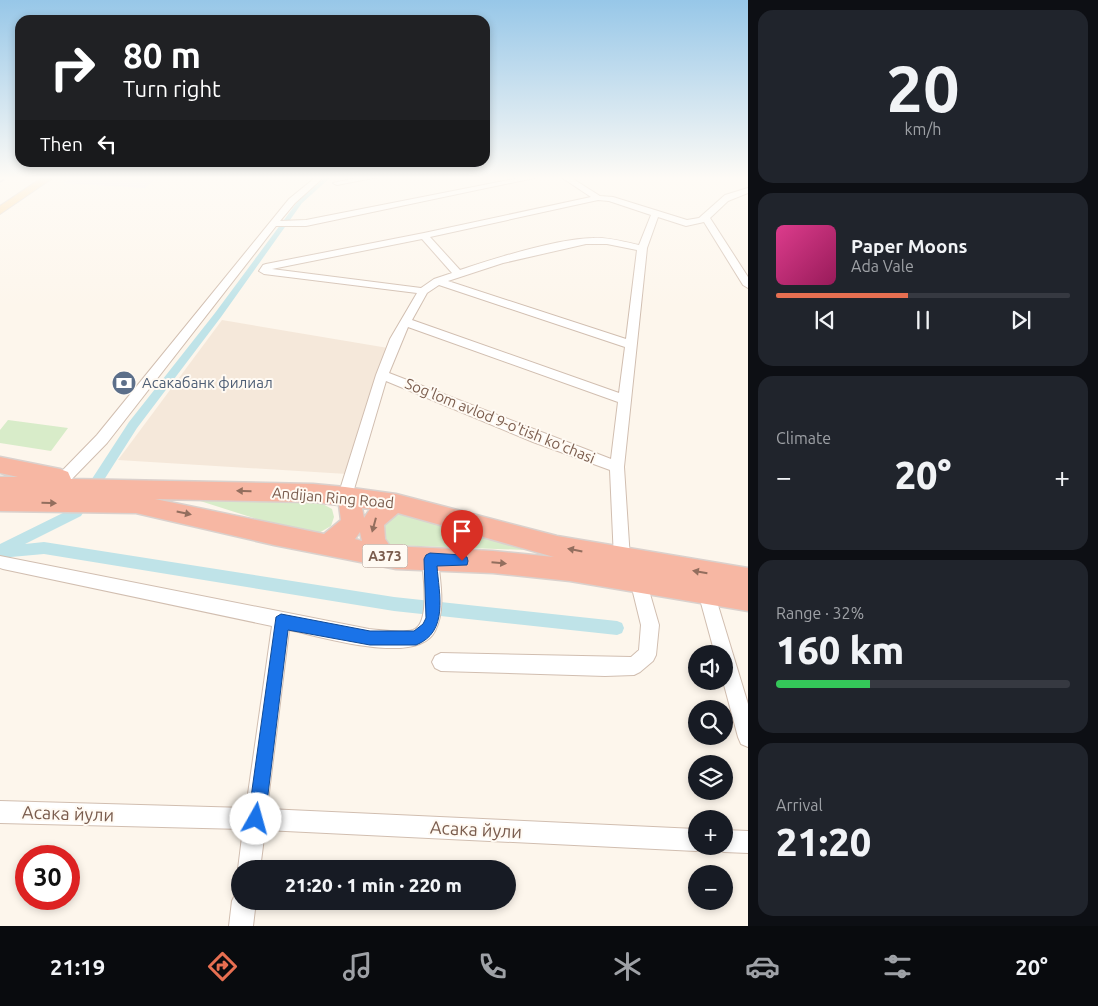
<!DOCTYPE html>
<meta charset="utf-8">
<style>
:root{--surface:#171b24;--page:#20242c;--text:#f1f3f6;--muted:#9ea1a6;--line:#363941;--accent:#e76f51}
body{margin:0;font-family:Ubuntu,sans-serif;background:var(--page);color:var(--text);height:100vh;display:flex;flex-direction:column;font-size:19px;white-space:nowrap}
*{box-sizing:border-box;margin:0}
p{font-size:16px;color:var(--muted)}
.icon{flex:none;width:28px;height:28px;fill:none;stroke:currentColor;stroke-width:2;stroke-linecap:round;stroke-linejoin:round}
.map{position:relative;flex:1;overflow:hidden}
.details{display:flex;flex-direction:column;gap:10px;padding:10px;background:#0d0f14;width:350px}
.details>*{flex:none}
.guide{position:absolute;left:15px;top:15px;width:475px;height:152px;border-radius:15px;box-shadow:0 2px 8px #0003;background:#202124;color:#fff;overflow:hidden}
.fabs{position:absolute;left:688px;top:645px;display:grid;gap:10px}
.fabs a{display:grid;place-items:center;width:45px;height:45px;border-radius:50%;background:var(--surface);box-shadow:0 2px 8px #0003;font-size:25px}
.speed{position:absolute;left:15px;top:845px;display:flex;gap:10px;font-size:25px;font-weight:700;text-align:center}
.speed>*{display:grid;place-content:center;width:65px;height:65px;border-radius:50%;background:var(--surface);box-shadow:0 2px 8px #0003;line-height:1}
.speed .limit{border:8px solid #d22;background:#fff;color:#111}
.pin{position:absolute;display:grid;place-items:center;width:42px;height:42px;color:#fff;margin:-51px -21px;border-radius:50% 50% 50% 0;rotate:-45deg;box-shadow:0 0 5px #0007}
.pin .icon{rotate:45deg}
.me{position:absolute;width:55px;margin:-28px;rotate:7deg;stroke-linejoin:round;filter:drop-shadow(0 0 4px #0008)}
.turn{display:flex;align-items:center;gap:18px;height:105px;padding:0 25px;font-size:22px}
.turn .icon{width:65px;height:65px;stroke-width:2.5}
.turn b{display:block;font-size:35px;line-height:42px}
.then{display:flex;align-items:center;height:48px;padding:0 25px;background:#0003;gap:10px;font-size:19px}
.big{font-size:38px;font-weight:800;line-height:1.1}
.details .widget{flex:1;display:flex;flex-direction:column;justify-content:center;gap:8px;min-width:0;padding:0 18px;border-radius:15px;background:var(--page)}
.details .dial{align-items:center;gap:0}
.dial b{font-size:65px;line-height:1}
.song{display:flex;align-items:center;gap:15px}
.cover{width:60px;height:60px;border-radius:8px;background:linear-gradient(135deg,hsl(330 70% 55%),hsl(330 70% 35%))}
.played{height:5px;border-radius:2px;background:linear-gradient(90deg,var(--accent) 45%,var(--line) 45%)}
.keys{display:flex;justify-content:space-around;direction:ltr}
.heat{display:flex;justify-content:space-between;align-items:center;font-size:28px;direction:ltr}
.charge{height:8px;border-radius:4px;background:linear-gradient(90deg,#34c759 32%,var(--line) 0)}
.trip{position:absolute;left:231px;top:860px;width:285px;height:50px;border-radius:25px;background:var(--surface);box-shadow:0 2px 8px #0003;font-weight:800;line-height:50px;text-align:center}
.menu{display:flex;height:80px;justify-content:space-around;align-items:center;background:#090b0e;color:var(--muted)}
.menu .icon{width:35px;height:35px}
.menu .on{color:var(--accent)}
.menu b{font-size:22px;color:var(--text)}
main{display:flex;flex:1;min-height:0}
.map>svg:first-child{display:block}
.residential{fill:#f5e8da}
.education{fill:#f3e8fa}
.green{fill:#d8ecc9}
.lines{fill:none;stroke-linecap:round;stroke-linejoin:round}
.canal{fill:#bfe3e8;fill-rule:evenodd}
.minor-casing{stroke:#d1beb0;stroke-width:2}
.major-casing{stroke:#dad1cd;stroke-width:2}
.highway-casing{stroke:#dad1cd;stroke-width:3}
.minor{fill:#fff;fill-rule:evenodd}
.major{fill:#fbd9a5;fill-rule:evenodd}
.highway{fill:#f7b7a3;fill-rule:evenodd}
.rail{stroke:#b9a8c9;stroke-width:2;stroke-dasharray:4.5 3;stroke-linecap:butt}
.oneway{fill:#936e5e}
.route{fill:#1a73e8;stroke:#114b97}
.labels{text-anchor:middle;stroke-width:4;stroke-linejoin:round;paint-order:stroke}
.shield{fill:#fffaf3;stroke:#a28b7f;stroke-width:1}
.shield-label{font-size:14px;font-weight:bold;fill:#7a5c4d}
.service-label{font-size:15px;fill:#4e5e75;stroke:#fffaf3;text-anchor:start}
.street-label{font-size:15px;fill:#7a5c4d;stroke:#fffaf3}
.near-street-label{font-size:18px;fill:#7a5c4d;stroke:#fffaf3}
</style>
<main>
<div class="map">
<svg width="748" height="926" viewBox="0 0 748 926">
<rect width="100%" height="100%" fill="#fdf6ec"/>
<path class="residential" d="M222 320 388 348 347 474 118 460Z"/>
<path class="education" d="M72 177H157L145 188 63 183Z"/>
<path class="green" d="M8 420 68 428 51 451 0 443V430Z
M194 499 319 502 332 509 334 517 331 526 317 534 291 530Z
M393 513H403L525 550 392 545 383 540 379 526Z"/>
<g class="lines">
<path class="canal" d="M325 177H331L302 203 221 317 137 428 81 516 25 544 44 542 394 597 617 621 622 623 624 628 622 633 617 635 394 611 44 554 0 558V544L73 508 129 422 215 313 298 201Z"/>
<defs>
<path id="minor" d="M316 177H324L295 203 280 221 306 220 524 177H539L306 226H276L107 443 68 483H58L56 479 58 475 97 435 289 199Z
M361 177H378L337 185 333 183Z
M561 177H570L600 196 613 197 687 220 699 218 725 195 748 188V193L728 201 710 218 748 277V288L743 285 704 222 686 226 658 217 647 248 624 467 630 559 628 564 622 566 616 564 614 559 610 470 533 442 386 381 352 496 350 500 345 502 340 500 338 496 376 375 390 339 417 293 264 274 259 271 263 265 266 264 424 233 591 197ZM598 200 609 201 651 215 639 245C624 242 608 237 593 238 556 239 496 258 460 270L430 237ZM422 239 452 273 434 279 421 288 272 269ZM586 244H607L637 250 626 339 448 281 503 263ZM439 285 625 347 619 393 412 320 427 293ZM408 327 618 402 611 459 389 373Z
M430 552 436 554 438 559C440 582 446 610 435 631 417 667 320 636 289 630L267 809 696 829V846L704 848 696 851 265 830 260 869H240V875L238 869 243 829 0 823V801L246 808 272 626 3 569 0 568V556L369 629C382 630 400 634 413 630 431 624 423 574 422 559L424 554Z
M638 572 644 575 646 580 659 625 656 655 653 661 640 672 634 675 605 676 441 671 435 668 432 662 435 656 441 653 631 657 639 650 641 625 630 580 632 575Z
M706 584 712 586 714 592 748 704V747L741 744 738 737 723 681 724 654H715L698 592 700 586Z
M724 830 748 831V853L724 852 716 849 715 846H724Z
M240 891V901H256L253 926H229L232 901 236 893Z"/>
<path id="major" d="M43 177H54L0 214V206Z"/>
<path id="highway" d="M0 457 60 469 68 472 71 479 313 484 345 487 396 494 557 536 748 568V611L570 581 493 573 396 569 274 545 136 513 0 511V477H18L0 473ZM155 499 313 502 339 505 341 520 324 534ZM362 508 370 509 364 518ZM398 513 554 557 493 551 390 546 385 539 384 525ZM360 532 362 541 355 539Z"/>
</defs>
<use href="#minor" class="minor-casing"/>
<use href="#major" class="major-casing"/>
<use href="#highway" class="highway-casing"/>
<use href="#minor" class="minor"/>
<use href="#major" class="major"/>
<use href="#highway" class="highway"/>
<path class="rail" d="M0 182 7 177"/>
</g>
<defs><path id="oneway-solid" d="M-6-.8H1V-3.2L6.5 0L1 3.2V.8H-6Z" transform="scale(1.25)"/></defs>
<g class="oneway">
<use href="#oneway-solid" transform="translate(244 491) rotate(-179)"/>
<use href="#oneway-solid" transform="translate(49 503) rotate(1)"/>
<use href="#oneway-solid" transform="translate(184 513) rotate(12)"/>
<use href="#oneway-solid" transform="translate(374 525) rotate(105)"/>
<use href="#oneway-solid" transform="translate(575 550) rotate(-169)"/>
<use href="#oneway-solid" transform="translate(499 563) rotate(5)"/>
<use href="#oneway-solid" transform="translate(700 572) rotate(-170)"/>
</g>
<linearGradient id="sky" x2="0" y2="1"><stop stop-color="#97c7e8"/><stop offset="0.58" stop-color="#fefbf6"/><stop offset="1" stop-color="#fefbf6" stop-opacity="0"/></linearGradient>
<rect width="748" height="307" fill="url(#sky)"/>
<path class="route" d="M430 553 462 555 467 557 468 561 467 565 437 566C439 594 449 632 416 645H370L288 630 265 819 263 826 256 828 250 826 248 819 276 617 281 614 370 631H414L423 624 426 618 424 559 426 555Z"/>
<defs>
<symbol id="bank-disc" viewBox="-11 -11 22 22"><circle r="9.5" fill="#5c6f8a" stroke="#fffaf3"/><path d="M-6-4H6V4H-6ZM0-2.3a2.3 2.3 0 1 0 0 4.6a2.3 2.3 0 1 0 0-4.6Z" fill="#fff"/></symbol>
</defs>
<g fill-rule="evenodd">
<use href="#bank-disc" x="110" y="369" width="28" height="28"/>
</g>
<g class="labels">
<rect class="shield" x="362.5" y="544.5" width="45" height="23" rx="4"/>
<g class="shield-label">
<text x="385" y="561">A373</text>
</g>
<g class="service-label">
<text x="142" y="388">Асакабанк филиал</text>
</g>
<g class="street-label">
<text transform="translate(500 421) rotate(22)" y="5">Sog'lom avlod 9-o'tish ko'chasi</text>
<text transform="translate(333 498) rotate(5)" y="5">Andijan Ring Road</text>
</g>
<g class="near-street-label">
<text transform="translate(68 814) rotate(2)" y="6">Асака йули</text>
<text transform="translate(476 830) rotate(3)" y="6">Асака йули</text>
</g>
</g>
</svg>
<div class="fabs">
<a><svg class="icon" aria-label="sound" viewBox="0 0 24 24"><path d="M4 9h4l5-4v14l-5-4H4zM17 9q2 3 0 6"/></svg></a>
<a><svg class="icon" aria-label="search" viewBox="0 0 24 24"><circle cx="10" cy="10" r="6"/><path d="M15 15l6 6"/></svg></a>
<a><svg class="icon" aria-label="layers" viewBox="0 0 24 24"><path d="M12 4l9 5-9 5-9-5zM3 14l9 5 9-5"/></svg></a>
<a>+</a>
<a>−</a>
</div>
<div class="speed"><div class="limit">30</div></div>
<div class="pin" style="left:462px;top:561px;background:#d93025"><svg class="icon" aria-label="arrive" viewBox="0 0 24 24"><path d="M6 21V4h12l-3 4 3 4H6"/></svg></div>
<svg class="me" style="left:256px;top:819px" viewBox="-20 -20 40 40"><circle r="19" fill="#fff"/><path d="M0-13L10 11 0 6-10 11z" fill="#1a73e8"/></svg>
<div class="trip">21:20 · 1 min · 220 m</div>
<div class="guide">
<div class="turn"><svg class="icon" aria-label="right" viewBox="0 0 24 24"><path d="M7 20v-9h11M14 6l5 5-5 5"/></svg><div><b>80 m</b>Turn right</div></div>
<div class="then">Then<svg class="icon" aria-label="left" viewBox="0 0 24 24"><path d="M17 20v-9H6M10 6l-5 5 5 5"/></svg></div>
</div>
</div>
<section class="details">
<div class="widget dial"><b>20</b><p>km/h</p></div>
<div class="widget">
<div class="song"><i class="cover"></i><div><b>Paper Moons</b><p>Ada Vale</p></div></div>
<div class="played"></div>
<div class="keys"><svg class="icon" aria-label="previous" viewBox="0 0 24 24"><path d="M18 5L8 12l10 7zM5 5v14"/></svg><svg class="icon" aria-label="pause" viewBox="0 0 24 24"><path d="M8 5v14M16 5v14"/></svg><svg class="icon" aria-label="next" viewBox="0 0 24 24"><path d="M6 5l10 7-10 7zM19 5v14"/></svg></div>
</div>
<div class="widget"><p>Climate</p>
<div class="heat"><a>−</a><b class="big">20°</b><a>+</a></div>
</div>
<div class="widget"><p>Range · 32%</p><b class="big">160 km</b><div class="charge"></div></div>
<div class="widget"><p>Arrival</p><b class="big">21:20</b></div>
</section>
</main>
<nav class="menu">
<b>21:19</b>
<svg class="icon on" aria-label="directions" viewBox="0 0 24 24"><path d="M12 3l9 9-9 9-9-9zM9 14v-3h6M13 9l2 2-2 2"/></svg>
<svg class="icon" aria-label="music" viewBox="0 0 24 24"><path d="M9 18V5l10-2v13"/><circle cx="6" cy="18" r="3"/><circle cx="16" cy="16" r="3"/></svg>
<svg class="icon" aria-label="phone" viewBox="0 0 24 24"><path d="M5 4h4l2 5-3 2q2 4 5 5l2-3 5 2v4C11 20 4 13 5 4z"/></svg>
<svg class="icon" aria-label="climate" viewBox="0 0 24 24"><path d="M12 3v18M4 7l16 10M4 17L20 7"/></svg>
<svg class="icon" aria-label="car" viewBox="0 0 24 24"><path d="M5 17H2v-5l4-1 3-4h7l3 4 3 1v5h-3M9 17h6M6 11h13"/><circle cx="7" cy="17" r="2"/><circle cx="17" cy="17" r="2"/></svg>
<svg class="icon" aria-label="filters" viewBox="0 0 24 24"><path d="M4 7h16M4 17h16"/><circle cx="9" cy="7" r="2"/><circle cx="15" cy="17" r="2"/></svg>
<b>20°</b>
</nav>
